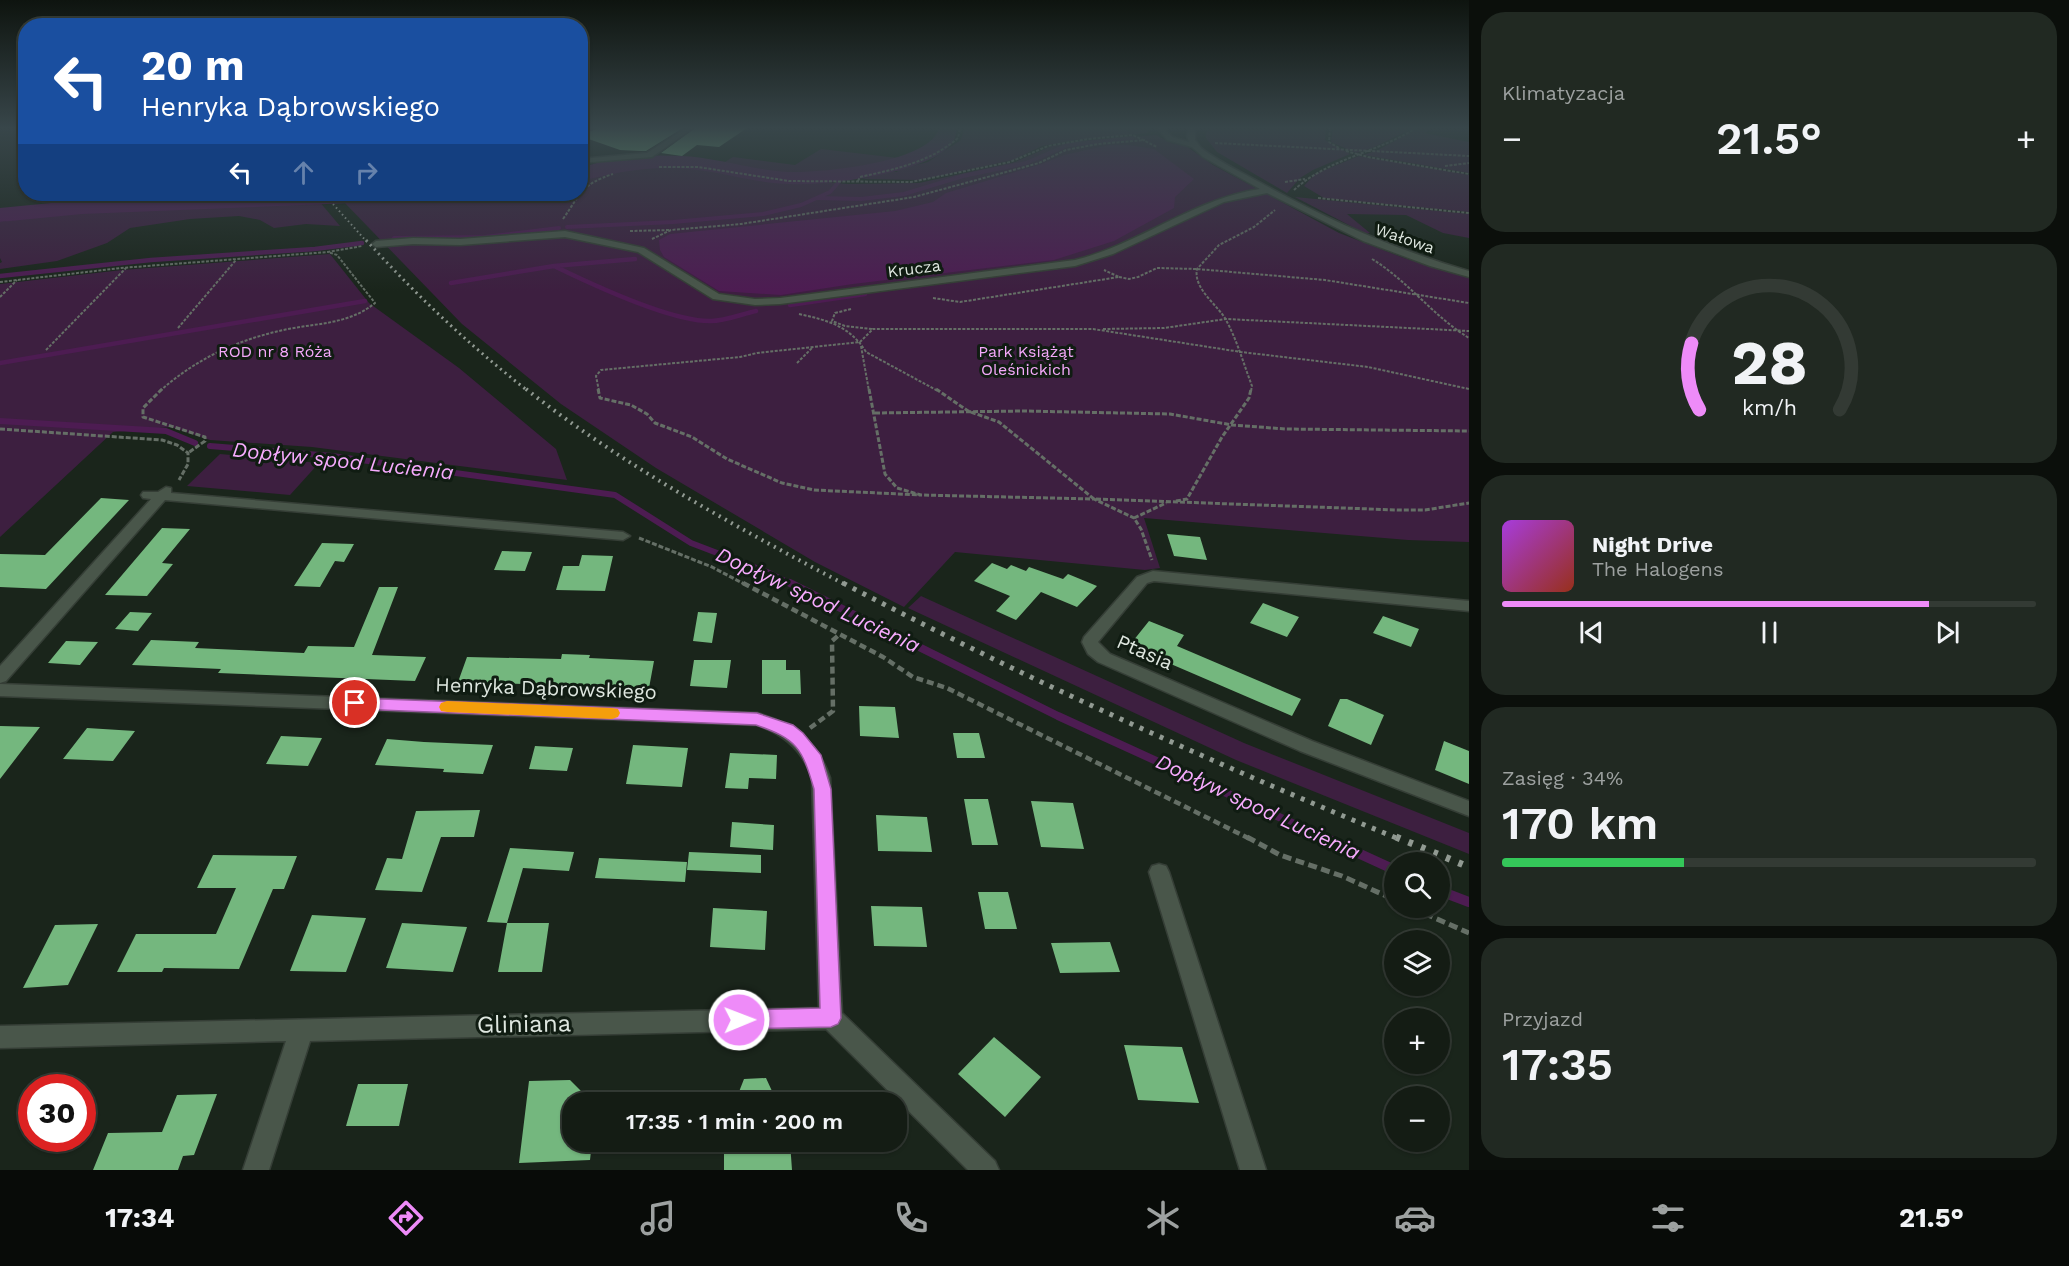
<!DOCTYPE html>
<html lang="pl">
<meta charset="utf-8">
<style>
:root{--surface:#141c14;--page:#212922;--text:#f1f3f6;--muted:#9da1a0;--line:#333a34;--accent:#ee8bf8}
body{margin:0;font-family:"Work Sans",sans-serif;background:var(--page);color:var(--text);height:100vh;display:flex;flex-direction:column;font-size:22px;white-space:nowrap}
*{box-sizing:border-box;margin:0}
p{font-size:20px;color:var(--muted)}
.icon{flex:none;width:33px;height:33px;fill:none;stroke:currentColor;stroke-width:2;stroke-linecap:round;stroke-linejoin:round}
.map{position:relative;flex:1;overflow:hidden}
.drawer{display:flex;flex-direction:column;gap:12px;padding:12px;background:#0b0f0b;width:600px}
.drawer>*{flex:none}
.hud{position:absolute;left:18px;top:18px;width:570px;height:183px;border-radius:24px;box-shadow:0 2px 4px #0004,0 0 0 2px var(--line);background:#1a4fa0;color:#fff;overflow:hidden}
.buttons{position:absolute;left:1384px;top:852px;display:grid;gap:12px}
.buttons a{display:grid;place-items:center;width:66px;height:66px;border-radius:50%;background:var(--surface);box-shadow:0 2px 4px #0004,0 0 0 2px var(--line);font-size:30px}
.speed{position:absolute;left:18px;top:1074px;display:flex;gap:12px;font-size:30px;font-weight:700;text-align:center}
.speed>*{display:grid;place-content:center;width:78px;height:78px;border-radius:50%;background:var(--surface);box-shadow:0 2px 4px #0004,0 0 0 2px var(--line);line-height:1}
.speed .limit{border:9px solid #d22;background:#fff;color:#111}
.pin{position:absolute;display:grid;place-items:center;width:51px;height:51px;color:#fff;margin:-26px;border:3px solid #fff;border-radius:50%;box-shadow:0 2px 6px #0007}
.me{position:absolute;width:66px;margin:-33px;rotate:89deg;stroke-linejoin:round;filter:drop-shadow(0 0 4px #0008)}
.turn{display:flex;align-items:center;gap:21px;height:126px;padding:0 24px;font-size:27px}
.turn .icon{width:78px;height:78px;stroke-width:2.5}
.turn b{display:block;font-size:42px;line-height:51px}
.lanes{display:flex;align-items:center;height:57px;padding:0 24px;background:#0003;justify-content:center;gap:30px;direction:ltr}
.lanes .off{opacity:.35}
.big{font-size:45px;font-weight:600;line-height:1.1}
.drawer .card{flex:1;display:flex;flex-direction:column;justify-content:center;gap:9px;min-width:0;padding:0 21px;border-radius:24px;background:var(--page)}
.drawer .dial{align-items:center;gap:0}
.dial svg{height:156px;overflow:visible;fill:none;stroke:var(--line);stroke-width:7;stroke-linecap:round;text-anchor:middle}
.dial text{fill:var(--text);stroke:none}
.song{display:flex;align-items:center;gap:18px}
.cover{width:72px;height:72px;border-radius:9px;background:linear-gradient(135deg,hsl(280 70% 55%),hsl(10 70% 35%))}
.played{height:6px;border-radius:3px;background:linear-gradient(90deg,var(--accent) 80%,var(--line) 80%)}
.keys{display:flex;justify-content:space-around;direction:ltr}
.heat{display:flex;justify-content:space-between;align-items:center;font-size:33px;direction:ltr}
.charge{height:9px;border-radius:4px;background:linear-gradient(90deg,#34c759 34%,var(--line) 0)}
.trip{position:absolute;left:562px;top:1092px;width:345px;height:60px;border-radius:24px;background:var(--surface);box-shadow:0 2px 4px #0004,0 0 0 2px var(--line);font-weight:600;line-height:60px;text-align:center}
.dock{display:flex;height:96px;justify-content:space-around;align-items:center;background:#080b08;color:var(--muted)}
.dock .icon{width:42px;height:42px}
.dock .current{color:var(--accent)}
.dock b{font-size:27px;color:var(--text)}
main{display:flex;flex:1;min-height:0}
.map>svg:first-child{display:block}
.green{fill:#3d1f40}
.water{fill:#4d1c52}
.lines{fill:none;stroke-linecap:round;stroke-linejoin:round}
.stream-far4{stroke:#4d1c52;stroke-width:4}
.stream-far3{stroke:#4d1c52;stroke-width:4.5}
.stream-far2{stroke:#4d1c52;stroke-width:6}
.stream-far1{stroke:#4d1c52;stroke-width:8}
.stream{stroke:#4d1c52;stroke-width:10}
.river{fill:#4d1c52;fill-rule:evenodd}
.building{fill:#74b77e}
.minor-casing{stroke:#353e36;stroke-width:3}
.path-far3{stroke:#656f66;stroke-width:2;stroke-dasharray:3 1.5;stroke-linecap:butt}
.path-far2{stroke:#656f66;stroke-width:3;stroke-dasharray:5 2;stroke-linecap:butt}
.path-far1{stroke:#656f66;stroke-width:4.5;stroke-dasharray:7 4;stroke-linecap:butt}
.path{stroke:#656f66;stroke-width:5;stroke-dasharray:9 4.5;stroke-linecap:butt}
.minor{fill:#49564a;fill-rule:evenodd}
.rail-far4{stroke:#919a92;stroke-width:2;stroke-dasharray:1.5 3;stroke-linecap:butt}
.rail-far3{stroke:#919a92;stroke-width:3;stroke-dasharray:2 4;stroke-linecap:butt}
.rail-far2{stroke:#919a92;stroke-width:4;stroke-dasharray:2 5;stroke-linecap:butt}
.rail-far1{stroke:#919a92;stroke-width:5;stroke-dasharray:4 7;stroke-linecap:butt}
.rail{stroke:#919a92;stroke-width:7;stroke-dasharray:4.5 9;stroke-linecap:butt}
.route{fill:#ee8bf8;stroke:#9b5aa1;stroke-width:1.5}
.slow{fill:#f59e0b}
.labels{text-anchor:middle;stroke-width:6;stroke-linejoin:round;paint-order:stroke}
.far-street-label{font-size:16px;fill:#dfe7e0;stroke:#101c12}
.far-park-label{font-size:16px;fill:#f5a9fb;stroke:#101c12}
.street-label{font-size:20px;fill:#dfe7e0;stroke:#101c12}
.water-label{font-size:21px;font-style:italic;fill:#f7abfe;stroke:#101c12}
.near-street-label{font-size:24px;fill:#dfe7e0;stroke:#101c12}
</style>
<main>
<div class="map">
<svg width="1469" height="1170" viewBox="0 0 1469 1170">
<rect width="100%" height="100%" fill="#1a251b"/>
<path class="green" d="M964 128H1149L1147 133 1076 140 1042 146 1013 160 920 180 862 179 888 172H898L895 170 928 162 961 140Z
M1211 128 1260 130 1268 128H1326L1325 140 1350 154 1313 170 1300 178 1287 193 1217 152 1206 138V133Z
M1333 128H1413L1372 148 1356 153 1331 142Z
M1419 128H1433L1424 133 1469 142V173L1364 155 1378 150Z
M1156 135 1171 143 1186 146 1213 165 1339 233 1404 258 1469 278V542L1408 540 1144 518 1160 568 1145 570 955 552 904 607 815 562 656 468 561 404 462 324 341 199 429 194H580L581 176 611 167 693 164 785 179 848 184 919 183 1015 162 1052 146 1079 141Z
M821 149 898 158C837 174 787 184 725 162L733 157 795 165Z
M1359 156 1469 175V212L1324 198 1304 186 1315 174Z
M133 194H313L340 226 306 224 274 228 260 220 239 216 190 219 130 228 107 243 57 261 0 269V263L2 262 0 258V222L62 213 140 209Z
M1295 197 1469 214V238L1443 233 1406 215 1347 214 1370 233 1366 234Z
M330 254 369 303 459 368 556 449 567 480 312 447 210 440 171 427 113 432 0 537V284L122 270Z
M220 454 319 463 290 495 187 486Z
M921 596 1244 743 1469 833V854L1236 760 908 608Z"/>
<path class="water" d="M1109 145H1129L1154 149 1194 179 1175 197 1174 208 1114 241 1054 260 853 284 781 295 719 291 664 257 660 250 659 240 670 234 895 211 933 202 946 193 1042 164 1064 155Z"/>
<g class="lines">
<path class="stream-far4" d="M1102 128 1125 132
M818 198 861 199 904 194 963 176 1026 163 1068 145 1132 138
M89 206 110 194
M567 227 673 222 763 214 801 205 830 192 845 175
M394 238 485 237 559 228"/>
<path class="stream-far3" d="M554 266C591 284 671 322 711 321 725 321 742 314 756 311
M0 276 151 260 315 249 362 243
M451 283 554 266 635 259
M790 305 865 294
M0 363 365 301"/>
<path class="stream-far2" d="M0 421 166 431 195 443
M210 446 332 456 615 495 691 543 767 572 793 585"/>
<path class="stream-far1" d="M790 583 1058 716 1327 839"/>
<path class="stream" d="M1323 837 1395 870
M1440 891 1469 902"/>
<path class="river" d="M939 128H957C956 136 954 143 948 148 919 174 827 186 789 184 750 183 714 169 675 168 642 167 613 173 580 181V168C612 157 646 154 680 156 716 157 751 170 788 172 819 173 931 163 939 128Z
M247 194H411L408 199 400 201 82 214 0 222V208L82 200Z"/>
</g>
<path class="building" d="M597 128H683L646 151H640L620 150 580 136Z
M695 128H747L719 147 697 145 682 156 661 153Z
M101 498 129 500 46 589 0 587V554L45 555Z
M162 528 190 529 162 563 173 564 147 596 105 595Z
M1167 534 1200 537 1207 560 1174 556Z
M322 543 354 544 344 562 335 561 320 587 294 586Z
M502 551 532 552 525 571 494 570Z
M582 555 613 556 605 591 556 590 563 566H579Z
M992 563 1007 569 1011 565 1026 571 1029 567 1063 579 1068 574 1097 586 1077 607 1041 592 1016 620 996 611 1010 596 974 581Z
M379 587H398L372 655 426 657 415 681 218 673 221 669 132 665 151 640 199 642 195 648 304 653 308 646 354 647Z
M1263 603 1299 617 1287 637 1250 623Z
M130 612 152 613 138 631 115 629Z
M698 612 717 613 712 643 693 641Z
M1383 616 1419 629 1411 647 1373 633Z
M1149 621 1184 635 1177 646 1301 699 1292 716 1129 646Z
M66 641 98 642 80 665 48 663Z
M562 654 590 655 589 658 654 661 649 688 458 682 467 657 561 659Z
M694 660H731L727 688 690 686Z
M762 660H786V670H800L801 694H762Z
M1340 699H1347L1384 715 1371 745 1328 726Z
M859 706 895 707 899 738 860 736Z
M0 726 40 727 0 779Z
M87 728 135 731 113 761 63 759Z
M953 733H979L985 758H957Z
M281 736 322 738 308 766 266 764Z
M387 739 424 742 493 745 483 774 443 772 444 769 375 765Z
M1444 741 1469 751V784L1435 770Z
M633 745 688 748 682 787 626 784Z
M535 746 573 748 567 771 529 769Z
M730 753 777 755 776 779 749 778 748 789 725 788Z
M964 799H988L998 845H972Z
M1031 801 1073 803 1084 849 1041 847Z
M480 810 474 837H441L422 892 375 890 387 858 402 859 416 811Z
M876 815 927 817 932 852 878 851Z
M732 822 774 825 773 850 730 847Z
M510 848 574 852 569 871 523 868 507 923 487 922Z
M689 852 761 855V873L687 870Z
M213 855 297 856 284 889H273L239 969 164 968 162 972H117L136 934H216L236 888H197Z
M599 858 687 862 685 882 595 878Z
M978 892H1008L1017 929H985Z
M871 906 922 907 927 947 874 946Z
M713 908 767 911 765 950 710 947Z
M312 915 366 918 346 972 290 971Z
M402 923 467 927 453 972 386 968Z
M507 923H549L542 972H498Z
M98 924 68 985 23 988 55 925Z
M1110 942 1120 972 1060 973 1051 943Z
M994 1037 1041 1077 1005 1117 958 1074Z
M1124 1045 1182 1047 1199 1103 1138 1100Z
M766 1078 777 1102H735L744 1079Z
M570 1080 592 1102H573V1142H592L590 1160 519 1163 529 1081Z
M358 1084H408L399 1126H346Z
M217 1094 194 1155 183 1156 178 1170H93L108 1133 162 1132 177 1095Z
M724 1142H790L792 1170H724Z"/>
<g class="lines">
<defs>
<path id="minor" d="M586 128H595L580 133V129Z
M686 128H693L652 157 580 163V159L647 153Z
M1158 128H1164L1172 137 1189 142 1187 136 1189 128H1195V140L1201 148C1219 162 1241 172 1261 183 1328 220 1396 250 1469 271V277L1430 266 1363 241 1267 193 1224 202 1113 254 1075 266 780 304 755 305 713 299 638 252 565 237 460 245 413 244 376 247 372 244 376 241 413 238 460 239 565 231 644 248 719 294 755 299 780 298 1075 260C1140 244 1193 199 1260 189L1203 157 1192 147 1167 140Z
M166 487 171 488V493L623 532 630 536 623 540 165 500 6 681 0 683V666L151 499 143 498 141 495 143 492H158Z
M1153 571 1469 601V611L1154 581 1147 583 1098 642 1110 654 1312 741 1469 801V816L1300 751 1098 662 1088 654 1082 642 1084 637 1137 577Z
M0 684 757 713C794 724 817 740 830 778L842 1013 995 1161 999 1170H968L826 1029 310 1041 269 1170H243L286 1041 0 1048V1026L819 1008 812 778C803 750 784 734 757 725L0 696Z
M1159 864 1166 866 1169 872 1266 1170H1240L1149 872 1152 866Z"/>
</defs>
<use href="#minor" class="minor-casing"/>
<path class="path-far3" d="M1330 128 1329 142 1339 148
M1215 143 1469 156
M1346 151 1368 157 1469 174
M1445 166 1469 163
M659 167H698L789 181 911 182 1010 162 1048 146 1088 139 1133 135 1157 147
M858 181 860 177C896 169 930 162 958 138L960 128
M1285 182 1305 179
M1294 190C1329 158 1377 153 1416 128
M1318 198 1469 213
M563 219C581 193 582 184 613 174
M630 231 671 230
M652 239 671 230 741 224 914 197 1039 163 1066 150 1098 144 1145 140
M1372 259C1408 281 1433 316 1469 338
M1119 277 1129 279 1138 277 1157 268 1197 269 1325 280 1469 303
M0 282 121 268 328 252
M0 297 17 280
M933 298 960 302 1119 277 1104 270
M851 309 835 313 832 321 845 326 872 329
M799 314C827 320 850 326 866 352L938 391
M178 328 236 260
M1103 329 1164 328 1226 319 1469 331
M861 346 869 391
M46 350 126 268
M797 363 812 348
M160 391C197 358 239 339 288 329 319 323 349 324 375 303L337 255 328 252 362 246
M599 391 596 376 601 370 740 357 757 353 860 342 873 329H1093L1241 352 1368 367 1469 389
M1251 391 1252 386C1244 365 1237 340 1226 320 1218 305 1193 289 1197 269L1219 245 1254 227 1275 210"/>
<path class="path-far2" d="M162 389 143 408V417L205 437V441L188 453
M598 389 600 398 631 405 647 414 655 423 692 437 727 459 782 483 814 490 921 495
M869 389 885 474 897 488 921 495 1094 499 1134 518 1141 529 1152 560
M936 389 968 411 999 422 1094 499 1398 510H1425L1469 503
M875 413 1024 411 1170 414 1232 425 1286 429 1469 431
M0 429 162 440 177 445 188 453V464L179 480
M1176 501 1187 499 1222 437 1249 398 1251 389
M1134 518 1166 503
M639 538 712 567 746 585"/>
<path class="path-far1" d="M743 583 883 657 913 677 947 688 1250 839
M810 728 833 711 832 641 840 634"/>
<path class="path" d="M1247 837 1280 855 1342 876 1395 900
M1412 908 1469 933"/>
<use href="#minor" class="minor"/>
<path class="rail-far4" d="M324 194 367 242"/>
<path class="rail-far3" d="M366 240C416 295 469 345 528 391"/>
<path class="rail-far2" d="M526 389C624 466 736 527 846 585"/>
<path class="rail-far1" d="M843 583C1024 678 1210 762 1399 839"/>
<path class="rail" d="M1396 837 1469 867"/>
</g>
<linearGradient id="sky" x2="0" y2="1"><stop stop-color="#0e140f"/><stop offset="0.44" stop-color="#38464a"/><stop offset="1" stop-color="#38464a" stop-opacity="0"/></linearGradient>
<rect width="1469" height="291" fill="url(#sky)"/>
<path class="route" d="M355 698 757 713 793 725 803 733 821 755 831 789 841 1018 838 1024 831 1027 739 1029 732 1027 728 1020 732 1013 739 1010 820 1008 814 789C802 748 797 739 756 725L355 709 349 707 347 703 349 699Z"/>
<path class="slow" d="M447 701 612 708 618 709 620 713 618 717 612 719 447 712 441 711 439 707 441 703Z"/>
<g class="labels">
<g class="far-street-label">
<text transform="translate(1405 238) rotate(19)" y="6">Wałowa</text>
<text transform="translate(914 268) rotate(-7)" y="6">Krucza</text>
</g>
<g class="far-park-label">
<text x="275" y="357">ROD nr 8 Róża</text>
<text x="1026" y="357">Park Książąt<tspan x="1026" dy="18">Oleśnickich</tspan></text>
</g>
<g class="street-label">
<text transform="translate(1145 652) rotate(24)" y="7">Ptasia</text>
<text transform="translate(546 688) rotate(2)" y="7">Henryka Dąbrowskiego</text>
</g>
<g class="water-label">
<text transform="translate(343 461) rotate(6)" y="7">Dopływ spod Lucienia</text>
<text transform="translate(818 600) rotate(25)" y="7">Dopływ spod Lucienia</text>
<text transform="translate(1258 807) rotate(25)" y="7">Dopływ spod Lucienia</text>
</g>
<g class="near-street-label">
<text transform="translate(524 1024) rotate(-1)" y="8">Gliniana</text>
</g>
</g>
</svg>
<div class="buttons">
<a><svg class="icon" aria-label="search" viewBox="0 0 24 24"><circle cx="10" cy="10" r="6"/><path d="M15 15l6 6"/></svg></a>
<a><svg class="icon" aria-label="layers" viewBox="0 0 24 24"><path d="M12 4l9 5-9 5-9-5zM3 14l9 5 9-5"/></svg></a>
<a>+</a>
<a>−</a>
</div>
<div class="speed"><div class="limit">30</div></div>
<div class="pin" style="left:355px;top:703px;background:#d93025"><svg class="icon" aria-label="arrive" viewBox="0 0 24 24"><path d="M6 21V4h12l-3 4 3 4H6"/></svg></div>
<svg class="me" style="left:739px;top:1020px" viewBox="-20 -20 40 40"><circle r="17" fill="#ee8bf8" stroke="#fff" stroke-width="3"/><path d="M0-11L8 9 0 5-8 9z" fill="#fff"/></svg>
<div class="trip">17:35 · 1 min · 200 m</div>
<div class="hud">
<div class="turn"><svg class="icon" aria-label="left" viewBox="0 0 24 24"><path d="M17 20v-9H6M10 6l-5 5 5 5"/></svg><div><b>20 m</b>Henryka Dąbrowskiego</div></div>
<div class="lanes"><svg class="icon" aria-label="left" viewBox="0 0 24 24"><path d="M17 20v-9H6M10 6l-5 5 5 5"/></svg><svg class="icon off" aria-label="ahead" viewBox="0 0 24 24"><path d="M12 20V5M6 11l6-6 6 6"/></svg><svg class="icon off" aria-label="right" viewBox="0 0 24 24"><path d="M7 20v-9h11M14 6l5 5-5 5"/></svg></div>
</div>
</div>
<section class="drawer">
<div class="card"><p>Klimatyzacja</p>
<div class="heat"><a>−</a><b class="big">21.5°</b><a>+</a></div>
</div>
<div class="card dial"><svg viewBox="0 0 100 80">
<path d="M14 69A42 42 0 1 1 86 69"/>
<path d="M14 69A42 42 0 0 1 10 35" stroke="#ee8bf8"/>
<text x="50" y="56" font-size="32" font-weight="700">28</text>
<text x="50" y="72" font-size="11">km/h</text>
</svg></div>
<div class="card">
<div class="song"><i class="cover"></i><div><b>Night Drive</b><p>The Halogens</p></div></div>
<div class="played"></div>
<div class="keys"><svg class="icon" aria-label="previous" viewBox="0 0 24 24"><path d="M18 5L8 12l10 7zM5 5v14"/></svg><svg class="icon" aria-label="pause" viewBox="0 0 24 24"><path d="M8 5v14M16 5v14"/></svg><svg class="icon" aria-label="next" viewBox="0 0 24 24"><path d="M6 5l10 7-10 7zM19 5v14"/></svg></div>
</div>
<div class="card"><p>Zasięg · 34%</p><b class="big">170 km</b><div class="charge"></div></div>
<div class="card"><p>Przyjazd</p><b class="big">17:35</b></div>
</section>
</main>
<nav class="dock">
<b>17:34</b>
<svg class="icon current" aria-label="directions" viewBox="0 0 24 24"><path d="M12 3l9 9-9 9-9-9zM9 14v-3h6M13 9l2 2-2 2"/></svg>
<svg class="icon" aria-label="music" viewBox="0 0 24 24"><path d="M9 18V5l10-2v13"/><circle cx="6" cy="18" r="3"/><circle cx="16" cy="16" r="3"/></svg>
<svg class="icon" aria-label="phone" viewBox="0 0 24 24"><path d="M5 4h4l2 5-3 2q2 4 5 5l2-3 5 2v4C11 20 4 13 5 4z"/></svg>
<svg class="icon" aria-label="climate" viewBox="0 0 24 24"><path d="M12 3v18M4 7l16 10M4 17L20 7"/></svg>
<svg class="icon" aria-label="car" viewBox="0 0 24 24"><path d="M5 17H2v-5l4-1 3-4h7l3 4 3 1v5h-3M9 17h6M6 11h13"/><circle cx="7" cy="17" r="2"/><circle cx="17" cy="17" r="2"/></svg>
<svg class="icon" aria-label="filters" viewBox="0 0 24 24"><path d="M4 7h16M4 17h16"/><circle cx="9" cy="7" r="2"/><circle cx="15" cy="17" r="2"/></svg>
<b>21.5°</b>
</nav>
